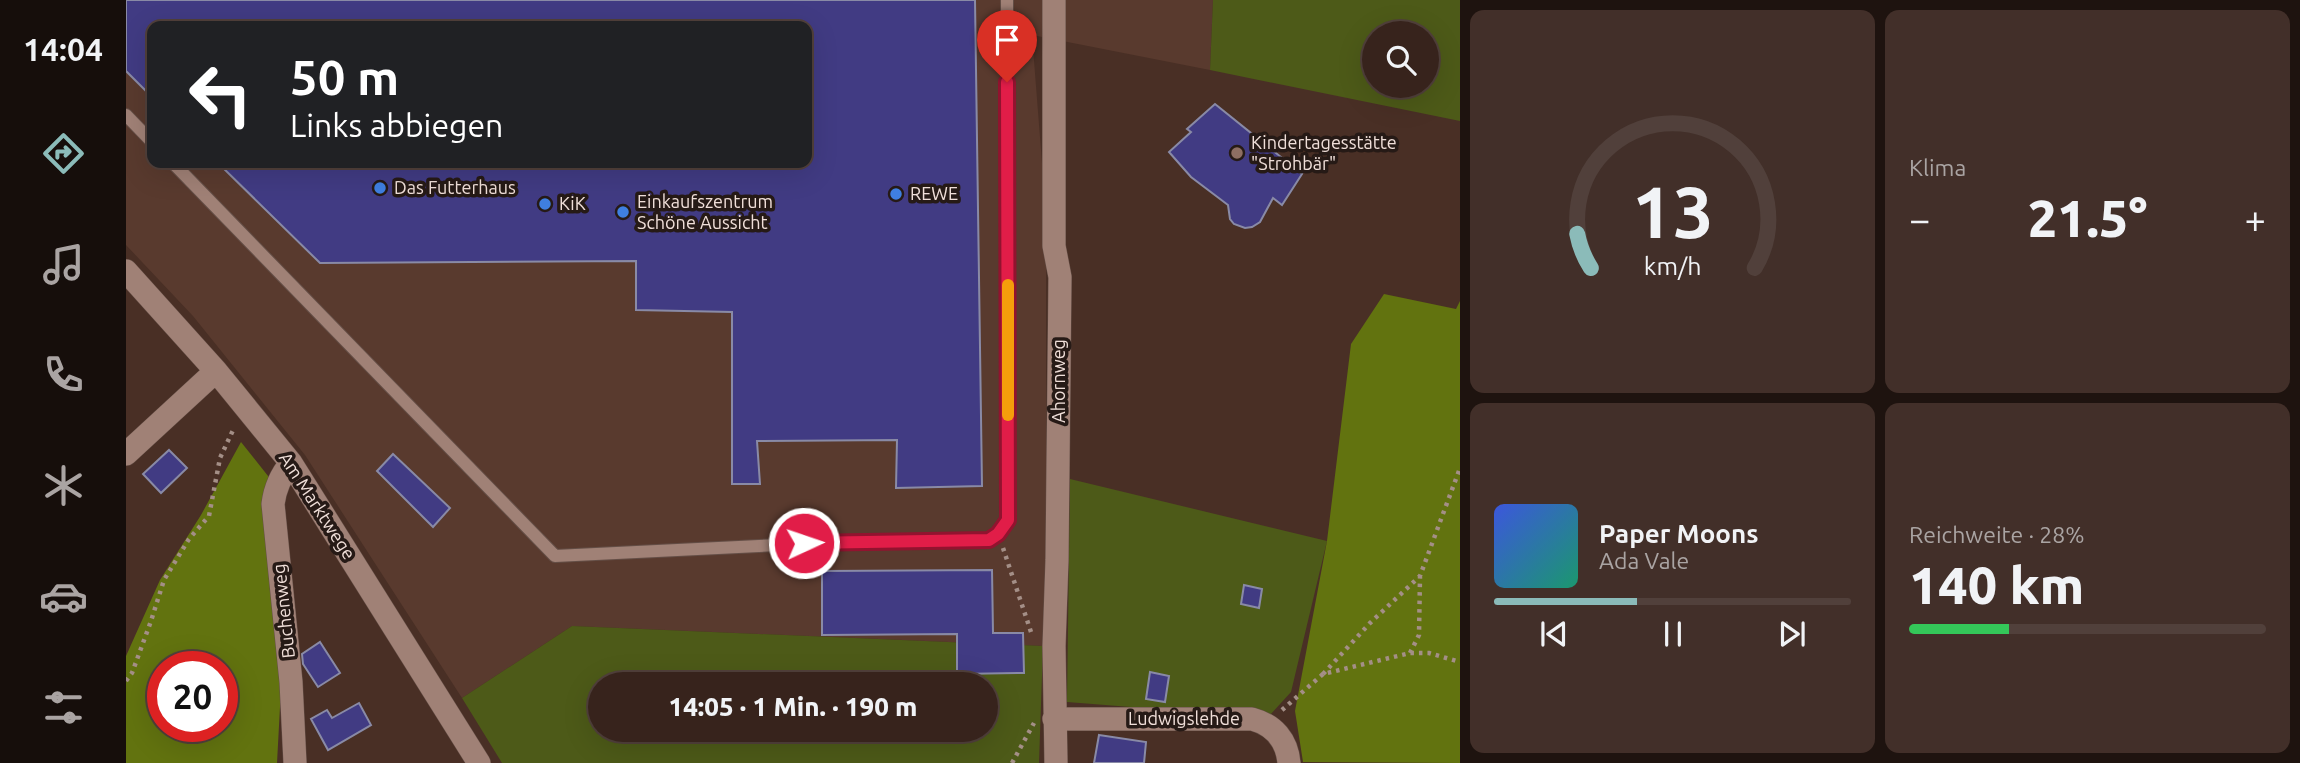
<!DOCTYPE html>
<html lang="de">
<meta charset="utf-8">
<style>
:root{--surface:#37231c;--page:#422f29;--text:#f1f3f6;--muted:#aaa4a3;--line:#51403b;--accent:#8bbbb9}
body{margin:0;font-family:Ubuntu,sans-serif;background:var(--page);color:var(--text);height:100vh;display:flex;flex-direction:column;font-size:26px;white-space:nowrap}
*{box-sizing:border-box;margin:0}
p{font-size:23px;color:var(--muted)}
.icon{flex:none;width:38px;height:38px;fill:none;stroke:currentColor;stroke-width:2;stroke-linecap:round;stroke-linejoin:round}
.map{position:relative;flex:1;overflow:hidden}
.side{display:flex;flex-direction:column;gap:10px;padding:10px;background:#1e130f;width:840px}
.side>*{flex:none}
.top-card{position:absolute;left:21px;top:21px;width:665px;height:147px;border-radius:14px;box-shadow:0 7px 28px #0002,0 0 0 2px var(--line);background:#202124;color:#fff;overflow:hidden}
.buttons{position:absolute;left:1236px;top:21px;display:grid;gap:14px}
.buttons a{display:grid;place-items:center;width:77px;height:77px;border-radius:50%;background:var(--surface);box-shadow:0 7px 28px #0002,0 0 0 2px var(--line);font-size:35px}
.speed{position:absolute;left:21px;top:651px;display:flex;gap:14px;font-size:35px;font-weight:700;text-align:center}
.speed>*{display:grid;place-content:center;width:91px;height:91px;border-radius:50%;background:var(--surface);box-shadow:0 7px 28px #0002,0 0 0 2px var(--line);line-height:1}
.speed .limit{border:10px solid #d22;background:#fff;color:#111}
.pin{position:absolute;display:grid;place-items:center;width:60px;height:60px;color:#fff;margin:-72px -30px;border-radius:50% 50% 50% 0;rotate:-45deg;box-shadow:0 0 7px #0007}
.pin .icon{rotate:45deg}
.me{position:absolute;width:77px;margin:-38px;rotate:87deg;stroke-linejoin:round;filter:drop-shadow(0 0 5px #0008)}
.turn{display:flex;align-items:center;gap:24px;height:147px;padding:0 28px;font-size:32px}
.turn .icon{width:91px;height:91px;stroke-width:2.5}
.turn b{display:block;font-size:49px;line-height:60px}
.big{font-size:52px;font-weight:800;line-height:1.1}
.side .widget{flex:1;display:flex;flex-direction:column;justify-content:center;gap:10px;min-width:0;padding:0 24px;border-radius:14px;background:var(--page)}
.side .dial{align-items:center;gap:0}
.dial svg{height:182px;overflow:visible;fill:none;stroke:var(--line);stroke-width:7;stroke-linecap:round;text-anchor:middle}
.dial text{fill:var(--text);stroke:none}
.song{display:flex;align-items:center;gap:21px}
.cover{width:84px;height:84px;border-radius:10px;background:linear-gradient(135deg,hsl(230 70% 55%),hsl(160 70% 35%))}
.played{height:7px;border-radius:4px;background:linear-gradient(90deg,var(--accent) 40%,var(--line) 40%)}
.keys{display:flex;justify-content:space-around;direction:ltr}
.heat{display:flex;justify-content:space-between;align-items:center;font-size:38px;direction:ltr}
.charge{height:10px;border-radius:5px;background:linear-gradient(90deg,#34c759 28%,var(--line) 0)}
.side .tiles{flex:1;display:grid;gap:10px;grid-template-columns:repeat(2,1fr)}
.trip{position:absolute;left:462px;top:672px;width:410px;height:70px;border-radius:35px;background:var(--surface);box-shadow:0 7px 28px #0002,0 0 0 2px var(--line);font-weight:800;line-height:70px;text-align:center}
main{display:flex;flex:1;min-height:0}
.tab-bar{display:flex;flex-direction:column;width:126px;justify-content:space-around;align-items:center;background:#160e0b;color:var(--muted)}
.tab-bar .icon{width:49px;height:49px}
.tab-bar .on{color:var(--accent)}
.tab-bar b{font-size:32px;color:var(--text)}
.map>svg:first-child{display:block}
.built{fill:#593a2e;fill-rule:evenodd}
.green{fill:#4d5a18;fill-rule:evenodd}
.forest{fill:#62730f;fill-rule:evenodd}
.building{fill:#413b83;stroke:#898aa6;stroke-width:2}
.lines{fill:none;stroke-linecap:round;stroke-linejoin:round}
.lane-casing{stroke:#644e46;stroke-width:14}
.street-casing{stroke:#644e46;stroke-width:24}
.path{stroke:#a48f87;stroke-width:4.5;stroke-dasharray:3.5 5;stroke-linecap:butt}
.lane{stroke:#a08176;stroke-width:12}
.street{stroke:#a08176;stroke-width:23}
.route-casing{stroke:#92132f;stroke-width:18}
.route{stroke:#e11d48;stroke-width:12}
.slow{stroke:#f59e0b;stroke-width:12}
.education-dot{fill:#8d6e63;stroke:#261a16;stroke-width:2.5}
.shop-dot{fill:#3f7fe0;stroke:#261a16;stroke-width:2.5}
.labels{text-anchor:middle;stroke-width:7;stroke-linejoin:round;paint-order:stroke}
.poi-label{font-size:18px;fill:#f0dfd9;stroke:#261a16;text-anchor:start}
.street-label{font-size:18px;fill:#f0dfd9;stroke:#261a16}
</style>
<main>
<nav class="tab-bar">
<b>14:04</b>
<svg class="icon on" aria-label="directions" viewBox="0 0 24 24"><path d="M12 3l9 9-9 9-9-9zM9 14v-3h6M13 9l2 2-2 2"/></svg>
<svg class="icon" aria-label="music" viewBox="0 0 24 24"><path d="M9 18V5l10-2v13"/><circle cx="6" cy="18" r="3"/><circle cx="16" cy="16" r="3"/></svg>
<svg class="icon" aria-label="phone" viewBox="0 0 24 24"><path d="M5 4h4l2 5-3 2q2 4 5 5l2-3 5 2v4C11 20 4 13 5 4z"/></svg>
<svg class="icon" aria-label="climate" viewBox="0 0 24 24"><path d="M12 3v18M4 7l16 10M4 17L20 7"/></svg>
<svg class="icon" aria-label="car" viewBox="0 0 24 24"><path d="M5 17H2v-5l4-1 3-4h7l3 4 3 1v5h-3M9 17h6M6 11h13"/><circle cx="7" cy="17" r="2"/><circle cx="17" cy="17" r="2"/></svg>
<svg class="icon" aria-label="filters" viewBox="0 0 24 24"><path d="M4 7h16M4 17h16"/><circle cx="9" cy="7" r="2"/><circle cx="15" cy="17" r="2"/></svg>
</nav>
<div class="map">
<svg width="1334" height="763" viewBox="0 0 1334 763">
<rect width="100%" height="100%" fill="#492f25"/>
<path class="built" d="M0 0H1087L1084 70 906 35 920 214V559L917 646 446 626 336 698 179 455 67 316 0 245ZM26 26H681V163H26Z"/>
<path class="green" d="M1087 0H1334V121L1084 70ZM1248 33H1300V86H1248Z
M944 479 1201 541 1165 692 1144 715 1043 710 941 702Z
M446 626 917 646 913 763H376L336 698ZM474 684H859V730H474Z"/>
<path class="forest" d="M1258 294 1330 309 1334 301V763L1177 762 1169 711 1201 541 1225 344Z
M115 442 146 481 157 651 151 763H0V656L34 580 75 515ZM37 667H96V726H37Z"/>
<path class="building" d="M0 0H849L856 486 770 488 771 440 631 441 634 484H606V312L510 310V261L194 263 92 163H681V26H26V97L0 71Z
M1089 104 1176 174 1156 205 1147 198 1134 222 1126 227 1119 228 1108 224 1104 219 1102 205 1065 177 1043 152 1065 132 1061 129Z
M43 450 61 468 35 493 17 474Z
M267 454 324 508 307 527 251 471Z
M866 570 867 633H897L898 673 831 674V634L696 635V571Z
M1118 585 1136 589 1133 608 1115 604Z
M194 642 214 673 192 687 177 664 176 654Z
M1024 672 1043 676 1039 702 1020 699Z
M233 703 245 725 202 750 185 719 201 710 206 718Z
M973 735 1020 742 1018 763H968Z"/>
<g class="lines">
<defs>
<path id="lane" d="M0 115 26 142
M47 163 429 556 734 541 863 540 872 534 882 520 881 0"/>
<path id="street" d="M928 0V246L934 277 931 560 928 646 930 763
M0 271 90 371 165 463 353 763
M0 454 90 371
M165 463C154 476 149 488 147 504L165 682 169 763
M928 719H1126C1148 725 1161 740 1163 763"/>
</defs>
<use href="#lane" class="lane-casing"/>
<use href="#street" class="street-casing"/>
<path class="path" d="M877 548 905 632
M1284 653 1293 635 1294 577
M1197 674 1244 623 1294 576 1334 468
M0 681 6 673 25 621 38 580 63 539 83 516 94 458 108 428
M1156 710 1197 674 1284 653H1303L1334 662
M886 763 908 723"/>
<use href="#lane" class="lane"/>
<use href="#street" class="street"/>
</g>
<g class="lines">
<defs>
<path id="route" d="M678 543 863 540 872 534 882 520 881 82"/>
</defs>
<use href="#route" class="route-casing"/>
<use href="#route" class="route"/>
<path class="slow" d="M882 285V415"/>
</g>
<circle class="education-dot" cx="1111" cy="153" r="7"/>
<g class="shop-dot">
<circle cx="254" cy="188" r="7"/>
<circle cx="770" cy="194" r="7"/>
<circle cx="419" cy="204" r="7"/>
<circle cx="497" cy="212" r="7"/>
</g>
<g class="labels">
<g class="poi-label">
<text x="1125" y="149">Kindertagesstätte<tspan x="1125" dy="21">"Strohbär"</tspan></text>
<text x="268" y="194">Das Futterhaus</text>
<text x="784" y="200">REWE</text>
<text x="511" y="208">Einkaufszentrum<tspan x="511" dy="21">Schöne Aussicht</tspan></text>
<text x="433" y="210">KiK</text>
</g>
<g class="street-label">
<text transform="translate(933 381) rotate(-90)" y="6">Ahornweg</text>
<text transform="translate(191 506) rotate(57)" y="6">Am Marktwege</text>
<text transform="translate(158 611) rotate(-96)" y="6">Buchenweg</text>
<text x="1058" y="725">Ludwigslehde</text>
</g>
</g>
</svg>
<div class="buttons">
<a><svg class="icon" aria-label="search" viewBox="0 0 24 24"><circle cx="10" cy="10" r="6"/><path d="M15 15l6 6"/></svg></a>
</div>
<div class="speed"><div class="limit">20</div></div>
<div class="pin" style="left:881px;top:82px;background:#d93025"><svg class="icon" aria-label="arrive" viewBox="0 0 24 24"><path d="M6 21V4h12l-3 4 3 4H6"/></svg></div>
<svg class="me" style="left:678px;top:543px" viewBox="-20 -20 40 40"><circle r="17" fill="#e11d48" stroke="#fff" stroke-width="3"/><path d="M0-11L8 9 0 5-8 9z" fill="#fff"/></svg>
<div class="trip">14:05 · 1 Min. · 190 m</div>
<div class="top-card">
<div class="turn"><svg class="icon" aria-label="left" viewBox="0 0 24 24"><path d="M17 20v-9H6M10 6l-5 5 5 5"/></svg><div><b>50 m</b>Links abbiegen</div></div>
</div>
</div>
<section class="side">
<div class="tiles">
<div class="widget dial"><svg viewBox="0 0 100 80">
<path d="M14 69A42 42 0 1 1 86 69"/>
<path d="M14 69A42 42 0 0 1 8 54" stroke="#8bbbb9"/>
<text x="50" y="56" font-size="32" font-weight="700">13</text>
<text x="50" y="72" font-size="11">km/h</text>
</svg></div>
<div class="widget"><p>Klima</p>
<div class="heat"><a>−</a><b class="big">21.5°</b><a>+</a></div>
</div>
<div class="widget">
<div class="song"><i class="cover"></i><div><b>Paper Moons</b><p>Ada Vale</p></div></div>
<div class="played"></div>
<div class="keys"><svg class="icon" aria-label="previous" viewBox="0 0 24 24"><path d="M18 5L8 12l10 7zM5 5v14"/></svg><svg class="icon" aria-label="pause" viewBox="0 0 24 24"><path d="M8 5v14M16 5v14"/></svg><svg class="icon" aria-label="next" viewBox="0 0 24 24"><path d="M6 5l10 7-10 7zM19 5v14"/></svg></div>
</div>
<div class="widget"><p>Reichweite · 28%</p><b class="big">140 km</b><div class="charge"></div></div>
</div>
</section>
</main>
